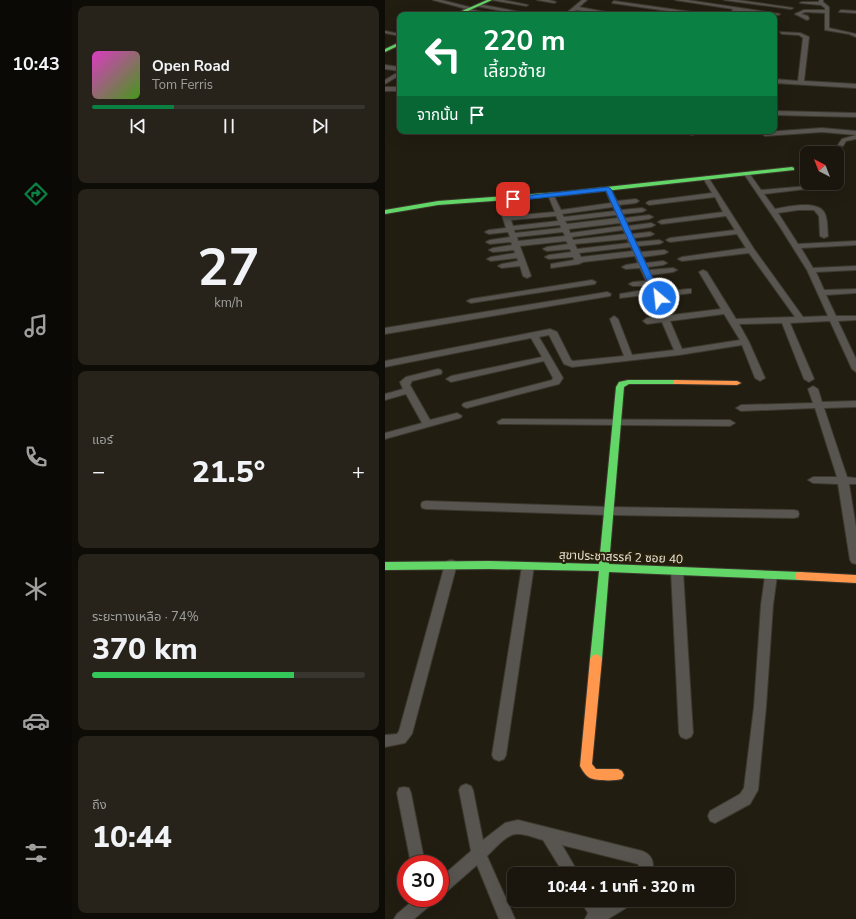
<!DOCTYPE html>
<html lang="th">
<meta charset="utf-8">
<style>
:root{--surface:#1a160d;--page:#27231b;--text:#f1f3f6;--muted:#9f9f9d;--line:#38352e;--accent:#0b8043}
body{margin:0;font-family:"Nunito Sans","Noto Sans Thai",sans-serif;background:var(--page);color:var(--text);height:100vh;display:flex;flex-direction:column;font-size:15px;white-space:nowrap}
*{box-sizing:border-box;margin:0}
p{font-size:13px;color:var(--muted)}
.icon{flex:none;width:22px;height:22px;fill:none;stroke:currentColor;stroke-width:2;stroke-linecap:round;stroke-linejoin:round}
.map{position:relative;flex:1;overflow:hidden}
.sheet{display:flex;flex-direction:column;gap:6px;padding:6px;background:#0e0c07;width:313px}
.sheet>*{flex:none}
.guide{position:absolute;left:12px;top:12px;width:380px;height:122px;border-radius:8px;box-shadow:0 4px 16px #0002,0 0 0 1px var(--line);background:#0b8043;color:#fff;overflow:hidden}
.needle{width:26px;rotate:318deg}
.fabs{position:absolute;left:415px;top:146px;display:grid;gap:8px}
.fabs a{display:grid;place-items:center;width:44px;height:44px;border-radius:8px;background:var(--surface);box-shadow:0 4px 16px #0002,0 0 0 1px var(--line);font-size:20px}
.speed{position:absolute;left:12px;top:855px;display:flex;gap:8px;font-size:20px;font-weight:700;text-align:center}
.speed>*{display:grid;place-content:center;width:52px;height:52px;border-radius:50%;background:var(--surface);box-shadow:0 4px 16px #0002,0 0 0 1px var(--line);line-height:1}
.speed .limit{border:6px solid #d22;background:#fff;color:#111}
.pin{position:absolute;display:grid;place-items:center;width:34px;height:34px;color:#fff;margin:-17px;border-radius:8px;box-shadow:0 2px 6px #0006}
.me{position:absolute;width:44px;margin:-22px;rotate:332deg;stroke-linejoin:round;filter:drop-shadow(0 0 3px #0008)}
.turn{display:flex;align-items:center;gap:14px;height:84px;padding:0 20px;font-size:18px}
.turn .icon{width:52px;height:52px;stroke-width:2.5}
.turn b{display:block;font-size:28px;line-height:34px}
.then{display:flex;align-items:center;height:38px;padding:0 20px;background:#0003;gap:8px;font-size:15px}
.big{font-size:30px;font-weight:800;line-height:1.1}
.sheet .tile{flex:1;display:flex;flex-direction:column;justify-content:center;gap:6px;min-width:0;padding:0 14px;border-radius:8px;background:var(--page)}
.sheet .dial{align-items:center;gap:0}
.dial b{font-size:52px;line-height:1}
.song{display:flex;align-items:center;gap:12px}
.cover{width:48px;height:48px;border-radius:6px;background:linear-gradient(135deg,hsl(310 70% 55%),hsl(100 70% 35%))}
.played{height:4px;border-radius:2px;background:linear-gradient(90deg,var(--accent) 30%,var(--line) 30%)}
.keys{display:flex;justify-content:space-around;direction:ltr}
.heat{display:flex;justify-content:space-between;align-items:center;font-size:22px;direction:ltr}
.charge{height:6px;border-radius:3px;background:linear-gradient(90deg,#34c759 74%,var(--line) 0)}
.trip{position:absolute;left:122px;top:867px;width:228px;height:40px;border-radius:8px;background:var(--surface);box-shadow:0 4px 16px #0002,0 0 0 1px var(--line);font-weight:800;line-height:40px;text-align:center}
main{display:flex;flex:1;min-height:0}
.menu{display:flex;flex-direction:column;width:72px;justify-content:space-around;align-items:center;background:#0a0905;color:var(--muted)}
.menu .icon{width:28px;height:28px}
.menu .current{color:var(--accent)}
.menu b{font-size:18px;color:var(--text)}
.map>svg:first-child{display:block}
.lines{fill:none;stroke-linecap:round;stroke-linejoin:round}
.street-casing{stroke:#3c382e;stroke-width:2}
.fast-casing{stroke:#3c382e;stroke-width:2}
.slow-casing{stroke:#3c382e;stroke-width:2}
.street{fill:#58544f;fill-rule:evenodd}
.fast{fill:#63d668;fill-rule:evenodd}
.slow{fill:#ff974d;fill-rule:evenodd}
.route{fill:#1a73e8;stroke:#114b97}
.labels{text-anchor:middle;stroke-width:4;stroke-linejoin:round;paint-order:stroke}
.street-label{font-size:12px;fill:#e7e2d5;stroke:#28200b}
</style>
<main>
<nav class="menu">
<b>10:43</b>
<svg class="icon current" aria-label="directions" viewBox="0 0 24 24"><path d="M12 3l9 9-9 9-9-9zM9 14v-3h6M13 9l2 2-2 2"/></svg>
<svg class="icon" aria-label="music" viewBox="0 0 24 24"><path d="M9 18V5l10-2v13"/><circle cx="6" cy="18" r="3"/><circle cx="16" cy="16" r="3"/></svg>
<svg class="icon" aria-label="phone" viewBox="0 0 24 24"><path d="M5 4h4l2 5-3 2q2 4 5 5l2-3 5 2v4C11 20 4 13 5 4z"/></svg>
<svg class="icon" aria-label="climate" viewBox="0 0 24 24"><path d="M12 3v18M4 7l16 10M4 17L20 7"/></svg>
<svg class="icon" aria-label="car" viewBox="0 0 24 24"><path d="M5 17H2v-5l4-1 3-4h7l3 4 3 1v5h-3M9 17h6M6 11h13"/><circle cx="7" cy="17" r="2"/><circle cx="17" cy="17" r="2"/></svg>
<svg class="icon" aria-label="filters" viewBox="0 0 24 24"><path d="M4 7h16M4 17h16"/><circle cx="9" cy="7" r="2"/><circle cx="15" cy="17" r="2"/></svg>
</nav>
<section class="sheet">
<div class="tile">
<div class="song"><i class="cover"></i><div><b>Open Road</b><p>Tom Ferris</p></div></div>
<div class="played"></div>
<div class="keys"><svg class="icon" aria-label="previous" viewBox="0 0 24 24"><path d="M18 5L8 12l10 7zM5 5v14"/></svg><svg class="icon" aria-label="pause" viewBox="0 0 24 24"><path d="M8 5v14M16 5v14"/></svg><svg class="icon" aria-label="next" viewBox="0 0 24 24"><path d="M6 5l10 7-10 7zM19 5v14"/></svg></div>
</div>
<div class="tile dial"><b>27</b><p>km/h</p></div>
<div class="tile"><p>แอร์</p>
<div class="heat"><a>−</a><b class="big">21.5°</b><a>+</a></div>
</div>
<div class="tile"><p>ระยะทางเหลือ · 74%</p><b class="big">370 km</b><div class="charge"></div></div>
<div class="tile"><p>ถึง</p><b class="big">10:44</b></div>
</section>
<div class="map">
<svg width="471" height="919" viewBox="0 0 471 919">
<rect width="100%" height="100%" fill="#221d11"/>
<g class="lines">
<defs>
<path id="street" d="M48 0H56L84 7 86 8 84 9 111 15H101L80 11 78 9H82Z
M107 0H118L143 5 141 6Z
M152 0H164L171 2 169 3Z
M197 0H202L194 7 237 15H226L191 10 184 15H179Z
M290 0H302L395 14 393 15 352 12 349 15H345L348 9Z
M339 0H352L408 8 406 9Z
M434 0H438V2L444 7V28L471 34V37L464 34 440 30V13L420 12 416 14 423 16 424 19 422 20 410 14 419 10H440V8L436 5 415 3 417 2H434Z
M229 1 321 14 323 15H311L227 3Z
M93 4 146 14 148 15H138L91 6Z
M456 10 471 11V13L454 12Z
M0 31 15 34V36L0 33Z
M395 32 415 33 424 37 419 81 471 84V88L389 83V79L413 81 418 38 414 35 397 34Z
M0 65 15 67V71L0 69Z
M15 71V75L0 84V80Z
M0 87H15V91H0Z
M389 111 471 113V117L389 115Z
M437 128 471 131V135L437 132 380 136 377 134 380 132Z
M303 131H309L311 134 306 135Z
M471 135V139L461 141 458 146 453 145 457 139Z
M360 173H364L376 190 423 186 424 187 421 189 379 194 390 209C402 207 434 199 440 214 443 221 442 229 443 236L439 238 435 236 434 216 429 210H413L393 213 413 244 471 241V245L416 248 428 268 471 266V270L431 272 439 290 471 289V293L441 295 451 316H471V320L453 321 471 359V372L467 369 445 321 405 323 429 379 424 382 419 379 397 323 354 324 364 342 380 378 375 381 370 378 357 345 294 355 187 367 179 364 164 335 154 337 178 378 174 384 82 408 79 407 77 405 79 403 167 380 168 378 159 361 66 382 61 379 66 376 157 357 146 338 0 367V361L165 329 172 332 186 360 188 361 239 356 225 319 229 316 233 319 247 355 289 350 277 322 262 324 258 321 262 318 336 309 314 272 318 270 322 272 351 319 410 317 364 253 297 261 293 259 297 257 361 248 352 234 285 242 281 240 285 238 350 230 341 216 277 224 273 222 277 220 338 212 330 197 264 205 261 203 264 201 327 193 318 178 321 176 323 177 369 249 418 317 443 316 422 270 395 227 359 174ZM339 314 355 340 297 349 285 321Z
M223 187 226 189 232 201 251 199 254 201 251 203 234 205 236 210 257 208 261 210 257 212 238 214 240 218 264 215 268 217 264 219 242 222 243 226 266 223 270 225 266 227 245 230 247 234 265 232 269 234 265 236 249 238 251 242 274 240 278 242 274 244 253 246 256 252 279 250 283 252 279 254 258 257 261 263 278 261 282 263 278 265 263 267 264 270 288 268 292 270 288 272 266 275 270 282 282 280 286 282 285 284 272 286 275 292 303 289H306V293L277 297V300H271L268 294 235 298V294L265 289 263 286H248L244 284 248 282 261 281 255 268 241 269 237 267 241 265 253 263 250 256 198 262 194 264 166 268V264L189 260 188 257 164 259 160 257 164 255 186 252 185 249 162 251 158 249 162 247 183 244 181 241 135 246 146 276 142 278 138 276 135 266 117 268 113 266 117 264 133 261 132 258 106 261 102 259 106 257 130 253 129 250 108 252 104 250 108 248 127 245 126 242 105 244 101 242 105 240 125 237 123 232 104 234 100 232 104 230 121 228 112 200 113 199 118 200 124 216 170 212 163 195 164 194H168L176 210 226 203 220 189ZM228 207 230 211 179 217 177 214ZM231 215 233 218 182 224 180 221ZM171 216 173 221 128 226 126 220ZM235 223 237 226 185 233 184 229ZM175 225 176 228 130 233 129 230ZM238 230 240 234 188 240 187 237ZM178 232 180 236 133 241 132 237ZM242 239 244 243 192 249 190 244ZM246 247 248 251 196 257 194 253Z
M207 280 211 282 210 284 86 303 82 301 86 299Z
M222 292 226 294 225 296 0 334V328Z
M53 369 56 370 57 372 56 374 27 381 25 385 45 420 72 413 77 416 75 418 0 439V433L37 423 21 394 0 400V394L18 389 15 382 21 377Z
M428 386 433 389 437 402 471 401V407L439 408 462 477 471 478V484H464L471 527V564L467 563 465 560 453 484 428 483 423 480 428 477H452L430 408 356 411 351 408 356 405 428 403 423 389Z
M117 419 345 420 350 423 345 426 114 424 112 422Z
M41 501 225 507 409 510 413 511 414 514 413 517 409 518 225 515 41 509 37 508 36 505 37 502Z
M66 560 70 561 72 564 27 734 20 743 0 747V735L12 734 14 731 60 564 62 561Z
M143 562 147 563 149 566 121 755 119 759 114 761 109 759 107 755 137 566 139 563Z
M292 567 296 568 298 571 308 733 306 737 301 739 296 737 294 733 286 571 288 568Z
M386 572 390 573 392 576 388 605 381 707 373 790 365 804 330 823 325 821 323 816 325 811 355 794 359 788 369 707 376 605 380 576 382 573Z
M81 784 86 786 88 790 98 840 120 823 133 820 257 851C268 855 269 863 268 874H254V866L253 864 177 845 194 874H179L158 840C150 838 141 834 133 834 122 833 110 849 102 856L130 919H114L92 865 60 893 55 895V878L86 851 74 790 76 786Z
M19 787 24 788 26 793 40 864H26L12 793 14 788Z
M31 898H51L48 903 29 919H9L12 914Z
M195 900H212L216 906 226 900H249L246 905 223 919H200L203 913Z"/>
<path id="fast" d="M102 0H107L74 15H68Z
M15 42V45L0 52V49Z
M407 167 409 168V170L175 196 53 205 0 214V210L53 201 175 192Z
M243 380H292L296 382 292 384H244L239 387 224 564 415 572 419 573 420 576 419 579 415 580 224 572 217 659 215 662 211 664 207 662 205 659 214 571 104 569 0 570V562L104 561 214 564 231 387 234 382Z"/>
<path id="slow" d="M289 380 352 381 356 383 352 385 292 384H289L288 382Z
M415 572 471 575V583L415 580 411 579 410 576 411 573Z
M211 654 215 656 217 659 207 764 211 769H233L237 771 239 775 237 779C231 781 211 781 205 778 201 776 197 770 195 766L205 659 207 656Z"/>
</defs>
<use href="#street" class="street-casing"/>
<use href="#fast" class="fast-casing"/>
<use href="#slow" class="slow-casing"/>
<use href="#street" class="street"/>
<use href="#fast" class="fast"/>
<use href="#slow" class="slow"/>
</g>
<path class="route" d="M223 187 226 189 277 298 276 300H274L270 298 221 191 128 201 124 199 128 197Z"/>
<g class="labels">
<g class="street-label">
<text transform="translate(236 557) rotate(2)" y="4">สุขาประชาสรรค์ 2 ซอย 40</text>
</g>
</g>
</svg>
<div class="fabs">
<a><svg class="needle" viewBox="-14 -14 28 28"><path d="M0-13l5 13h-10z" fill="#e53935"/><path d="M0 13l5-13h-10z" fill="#9f9f9d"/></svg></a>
</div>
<div class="speed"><div class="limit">30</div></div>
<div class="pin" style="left:128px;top:199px;background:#d93025"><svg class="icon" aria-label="arrive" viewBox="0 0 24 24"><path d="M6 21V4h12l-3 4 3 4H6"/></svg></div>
<svg class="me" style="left:274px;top:298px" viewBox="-20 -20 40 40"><circle r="17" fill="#1a73e8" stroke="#fff" stroke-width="3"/><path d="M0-11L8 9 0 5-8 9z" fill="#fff"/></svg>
<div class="trip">10:44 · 1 นาที · 320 m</div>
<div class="guide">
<div class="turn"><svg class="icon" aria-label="left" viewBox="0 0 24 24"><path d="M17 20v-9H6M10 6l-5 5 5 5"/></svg><div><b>220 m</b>เลี้ยวซ้าย</div></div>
<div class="then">จากนั้น<svg class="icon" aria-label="arrive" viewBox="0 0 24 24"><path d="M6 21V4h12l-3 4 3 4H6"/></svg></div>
</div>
</div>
</main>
